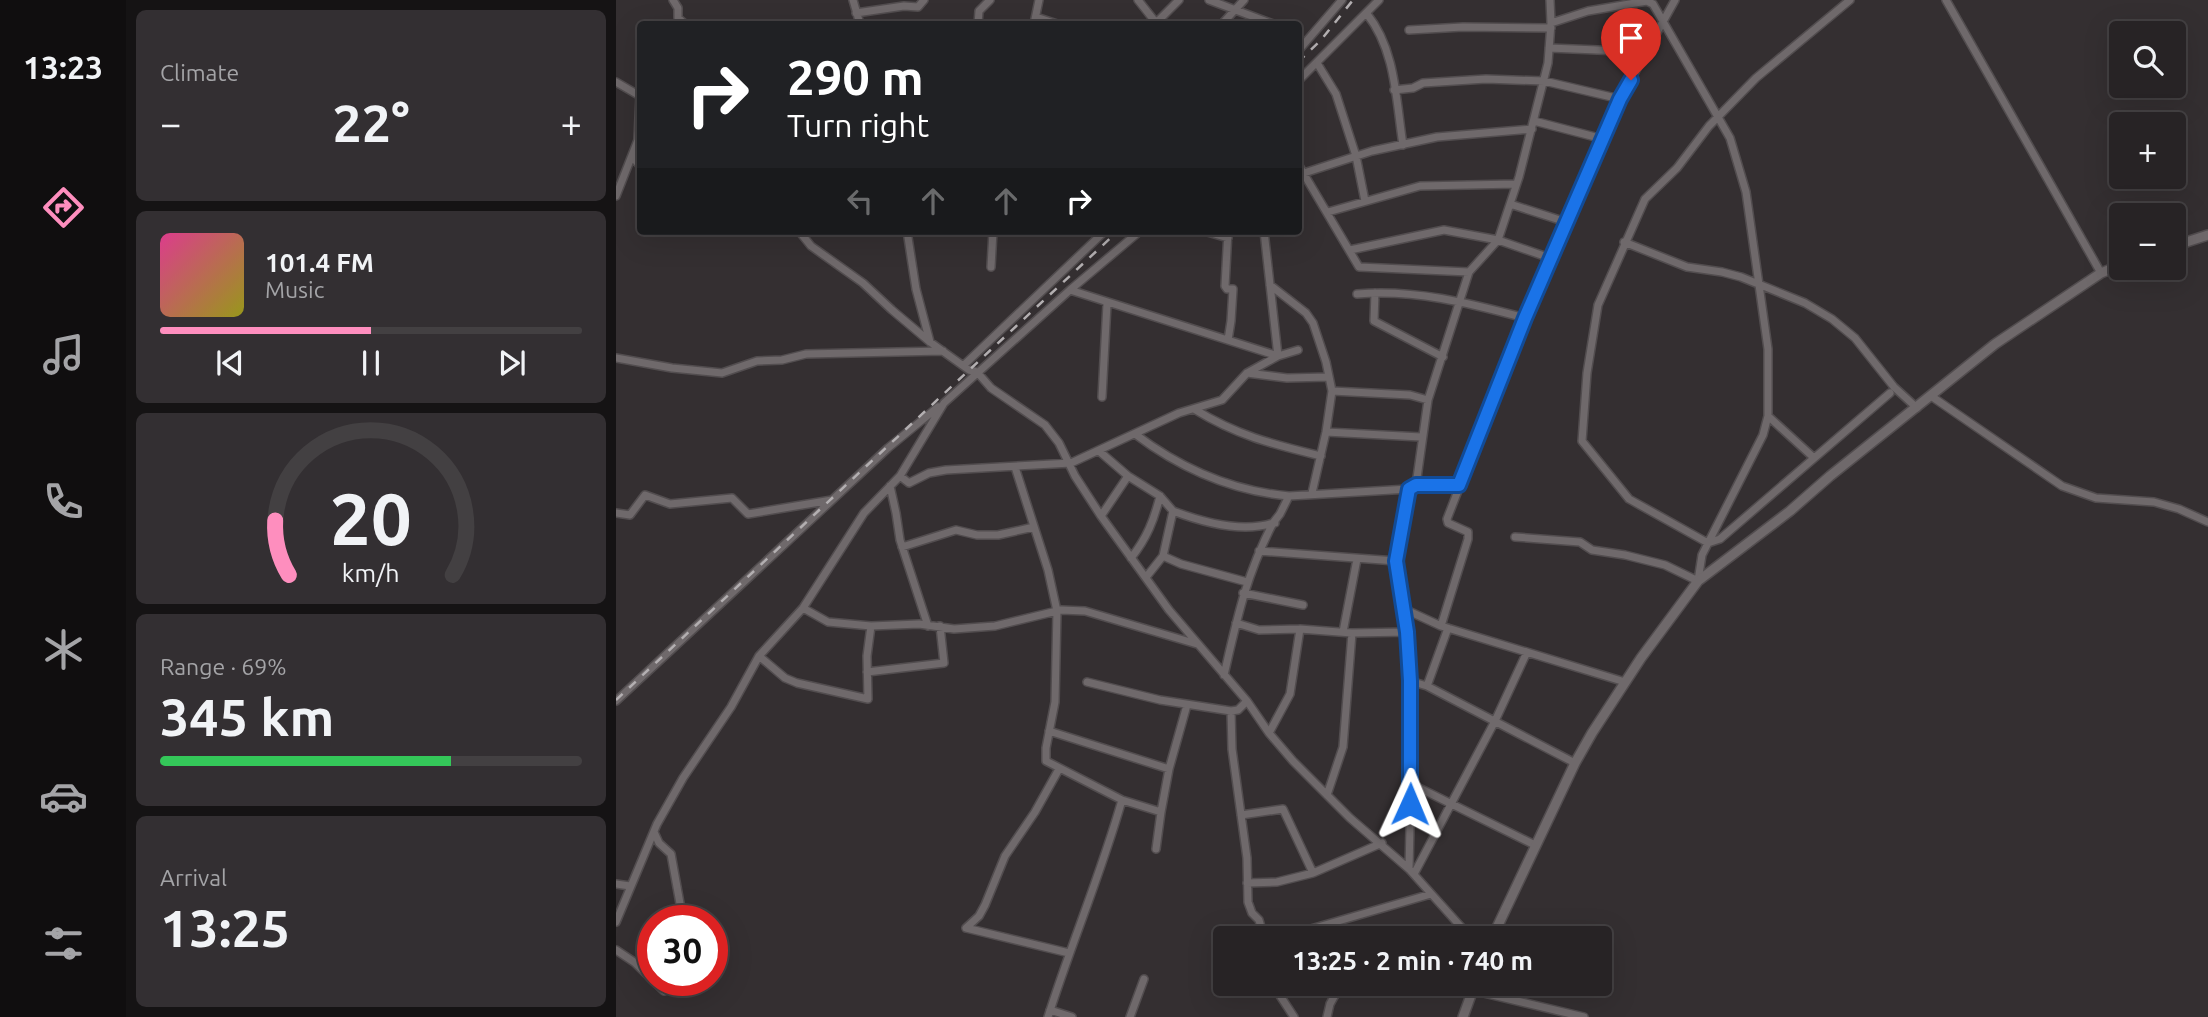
<!DOCTYPE html>
<meta charset="utf-8">
<style>
:root{--surface:#272325;--page:#332f32;--text:#f1f3f6;--muted:#a4a4a7;--line:#434042;--accent:#fe8ebe}
body{margin:0;font-family:Ubuntu,sans-serif;background:var(--page);color:var(--text);height:100vh;display:flex;flex-direction:column;font-size:26px;white-space:nowrap}
*{box-sizing:border-box;margin:0}
p{font-size:23px;color:var(--muted)}
.icon{flex:none;width:38px;height:38px;fill:none;stroke:currentColor;stroke-width:2;stroke-linecap:round;stroke-linejoin:round}
.map{position:relative;flex:1;overflow:hidden}
.sheet{display:flex;flex-direction:column;gap:10px;padding:10px;background:#151314;width:490px}
.sheet>*{flex:none}
.top-card{position:absolute;left:21px;top:21px;width:665px;height:214px;border-radius:7px;box-shadow:0 7px 28px #0002,0 0 0 2px var(--line);background:#202124;color:#fff;overflow:hidden}
.controls{position:absolute;left:1493px;top:21px;display:grid;gap:14px}
.controls a{display:grid;place-items:center;width:77px;height:77px;border-radius:7px;background:var(--surface);box-shadow:0 7px 28px #0002,0 0 0 2px var(--line);font-size:35px}
.speed{position:absolute;left:21px;top:905px;display:flex;gap:14px;font-size:35px;font-weight:700;text-align:center}
.speed>*{display:grid;place-content:center;width:91px;height:91px;border-radius:50%;background:var(--surface);box-shadow:0 7px 28px #0002,0 0 0 2px var(--line);line-height:1}
.speed .limit{border:10px solid #d22;background:#fff;color:#111}
.pin{position:absolute;display:grid;place-items:center;width:60px;height:60px;color:#fff;margin:-72px -30px;border-radius:50% 50% 50% 0;rotate:-45deg;box-shadow:0 0 7px #0007}
.pin .icon{rotate:45deg}
.me{position:absolute;width:77px;margin:-38px;rotate:1deg;stroke-linejoin:round;filter:drop-shadow(0 0 5px #0008)}
.turn{display:flex;align-items:center;gap:24px;height:147px;padding:0 35px;font-size:32px}
.turn .icon{width:91px;height:91px;stroke-width:2.5}
.turn b{display:block;font-size:49px;line-height:60px}
.lanes{display:flex;align-items:center;height:66px;padding:0 35px;background:#0003;justify-content:center;gap:35px;direction:ltr}
.lanes .off{opacity:.35}
.big{font-size:52px;font-weight:600;line-height:1.1}
.sheet .widget{flex:1;display:flex;flex-direction:column;justify-content:center;gap:10px;min-width:0;padding:0 24px;border-radius:10px;background:var(--page)}
.sheet .dial{align-items:center;gap:0}
.dial svg{height:182px;overflow:visible;fill:none;stroke:var(--line);stroke-width:7;stroke-linecap:round;text-anchor:middle}
.dial text{fill:var(--text);stroke:none}
.song{display:flex;align-items:center;gap:21px}
.cover{width:84px;height:84px;border-radius:10px;background:linear-gradient(135deg,hsl(330 70% 55%),hsl(60 70% 35%))}
.played{height:7px;border-radius:4px;background:linear-gradient(90deg,var(--accent) 50%,var(--line) 50%)}
.keys{display:flex;justify-content:space-around;direction:ltr}
.heat{display:flex;justify-content:space-between;align-items:center;font-size:38px;direction:ltr}
.charge{height:10px;border-radius:5px;background:linear-gradient(90deg,#34c759 69%,var(--line) 0)}
.trip{position:absolute;left:597px;top:926px;width:399px;height:70px;border-radius:7px;background:var(--surface);box-shadow:0 7px 28px #0002,0 0 0 2px var(--line);font-weight:600;line-height:70px;text-align:center}
main{display:flex;flex:1;min-height:0}
.tab-bar{display:flex;flex-direction:column;width:126px;justify-content:space-around;align-items:center;background:#100e0f;color:var(--muted)}
.tab-bar .icon{width:49px;height:49px}
.tab-bar .current{color:var(--accent)}
.tab-bar b{font-size:32px;color:var(--text)}
.map>svg:first-child{display:block}
.lines{fill:none;stroke-linecap:round;stroke-linejoin:round}
.minor-casing{stroke:#524d4f;stroke-width:10}
.tertiary-casing{stroke:#524d4f;stroke-width:12}
.minor{stroke:#6f696b;stroke-width:7}
.tertiary{stroke:#6f696b;stroke-width:9}
.rail{stroke:#b3afb1;stroke-width:2.5;stroke-dasharray:9 9;stroke-linecap:butt}
.route-casing{stroke:#114b97;stroke-width:18}
.route{stroke:#1a73e8;stroke-width:12}
</style>
<main>
<nav class="tab-bar">
<b>13:23</b>
<svg class="icon current" aria-label="directions" viewBox="0 0 24 24"><path d="M12 3l9 9-9 9-9-9zM9 14v-3h6M13 9l2 2-2 2"/></svg>
<svg class="icon" aria-label="music" viewBox="0 0 24 24"><path d="M9 18V5l10-2v13"/><circle cx="6" cy="18" r="3"/><circle cx="16" cy="16" r="3"/></svg>
<svg class="icon" aria-label="phone" viewBox="0 0 24 24"><path d="M5 4h4l2 5-3 2q2 4 5 5l2-3 5 2v4C11 20 4 13 5 4z"/></svg>
<svg class="icon" aria-label="climate" viewBox="0 0 24 24"><path d="M12 3v18M4 7l16 10M4 17L20 7"/></svg>
<svg class="icon" aria-label="car" viewBox="0 0 24 24"><path d="M5 17H2v-5l4-1 3-4h7l3 4 3 1v5h-3M9 17h6M6 11h13"/><circle cx="7" cy="17" r="2"/><circle cx="17" cy="17" r="2"/></svg>
<svg class="icon" aria-label="filters" viewBox="0 0 24 24"><path d="M4 7h16M4 17h16"/><circle cx="9" cy="7" r="2"/><circle cx="15" cy="17" r="2"/></svg>
</nav>
<section class="sheet">
<div class="widget"><p>Climate</p>
<div class="heat"><a>−</a><b class="big">22°</b><a>+</a></div>
</div>
<div class="widget">
<div class="song"><i class="cover"></i><div><b>101.4 FM</b><p>Music</p></div></div>
<div class="played"></div>
<div class="keys"><svg class="icon" aria-label="previous" viewBox="0 0 24 24"><path d="M18 5L8 12l10 7zM5 5v14"/></svg><svg class="icon" aria-label="pause" viewBox="0 0 24 24"><path d="M8 5v14M16 5v14"/></svg><svg class="icon" aria-label="next" viewBox="0 0 24 24"><path d="M6 5l10 7-10 7zM19 5v14"/></svg></div>
</div>
<div class="widget dial"><svg viewBox="0 0 100 80">
<path d="M14 69A42 42 0 1 1 86 69"/>
<path d="M14 69A42 42 0 0 1 8 45" stroke="#fe8ebe"/>
<text x="50" y="56" font-size="32" font-weight="700">20</text>
<text x="50" y="72" font-size="11">km/h</text>
</svg></div>
<div class="widget"><p>Range · 69%</p><b class="big">345 km</b><div class="charge"></div></div>
<div class="widget"><p>Arrival</p><b class="big">13:25</b></div>
</section>
<div class="map">
<svg width="1592" height="1017" viewBox="0 0 1592 1017">
<rect width="100%" height="100%" fill="#342f31"/>
<g class="lines">
<defs>
<path id="minor" d="M57 0 62 8V18L69 24
M237 0 244 24
M522 0 541 24
M593 0 657 24
M1234 0 1140 78 1093 126 1061 168 1029 199 982 305 971 373 966 441 1013 499 1092 543 1104 539 1274 393
M1330 0 1485 273
M240 13 288 6 302 7 308 0
M751 14C780 50 780 101 787 145
M420 17 441 24
M540 23 563 0
M362 24 363 11 374 0
M418 24 423 0
M606 24 628 0
M793 30 847 27 935 28
M933 48 1030 52
M682 51 726 0
M701 63 720 94 740 156 749 201
M682 81 763 0
M0 82 24 96
M778 90 797 88 807 83 870 79 928 81 1004 99
M918 121 987 139
M16 156 24 166
M682 164 743 267 853 272
M688 173 756 151 821 137 916 129
M0 196 22 140 24 96
M894 204 950 222
M712 212 804 186 900 184
M183 231 195 246 247 283 276 310 314 342 353 370 361 372 375 388 429 425 443 443 459 476 485 516 553 610 631 701 653 733 677 761 734 818 793 869 855 938
M291 231 300 289 314 342
M588 231 612 238
M1008 242 1071 267 1106 272 1125 277 1189 303 1216 319 1239 338 1278 387 1301 408
M734 250 828 230 882 240 934 258
M375 267 377 231
M654 285 690 313 697 323 710 362 716 391 710 432 696 493
M454 290 662 356 682 350
M759 293 758 321 827 357
M741 294C798 289 853 303 909 318
M612 340 615 321 617 289H611L609 286 612 231
M0 358 56 368 106 373 141 361 166 360 190 354 327 351
M348 365 489 231
M631 373 671 378 713 377
M716 391 794 395 812 400
M1315 396 1446 486 1480 498 1538 502 1563 509 1592 522
M486 397 491 304
M578 409C622 436 656 444 705 456
M1152 416 1197 457
M710 432 805 437
M519 434C564 468 616 491 673 496L664 514 657 523H659
M483 451 512 476 544 496 557 511
M399 467 432 570 441 611 439 702 430 748V761L506 800 545 812 553 769 571 705
M284 476 293 483 313 473 330 470 455 463 563 413 606 400 631 373 662 356 648 231
M800 485H843
M274 486 280 513 284 540 312 626
M673 496 793 489
M0 513 14 515 29 495 54 504 116 498 132 514 216 500
M485 516 512 476
M899 537 964 542 976 550 1009 555 1049 565 1082 581 1086 555 1147 435 1152 416V349L1130 192 1114 138 1037 4 1031 1 972 11 935 23
M286 547 340 530 361 535H382L418 527
M643 551 780 561
M547 556 565 564 631 582
M515 558C531 538 538 520 544 496
M531 576 547 556 557 511C586 522 626 533 657 523 630 575 621 619 608 675
M627 593 687 605
M187 608 212 622 255 626 303 624 338 629 379 626 445 610 469 611 581 644
M786 608 825 626
M620 623 643 630 684 629
M727 632 741 559
M143 656 169 678 181 683 252 699 251 656 255 626
M251 672 328 663 324 626
M794 681 811 686 959 763
M471 682 544 700 615 711 622 710 631 701
M1009 682 825 626 852 539V532L832 523 831 519 909 318 950 222 1004 99 1059 0
M811 686 832 628
M0 701 272 448 322 407
M615 711 616 749 631 858 632 902 636 913 643 920 648 938
M433 731 553 769
M653 733 674 694 684 629 736 633 791 632
M795 784 919 845
M711 795 727 747 736 633
M625 815 667 809 697 873 766 843
M38 832 43 843 55 854 67 920
M540 849 545 812
M793 869 795 784 794 681 791 632 780 561 793 489 800 485 812 400 853 272 882 240 903 177 932 63 935 23 934 0
M798 874 879 721 911 652
M631 883 661 882 697 873
M0 884 14 886
M0 922 41 824 67 778 115 707 143 656 187 608 248 513 284 476 328 403 454 290 524 231
M350 928 363 916 369 905 389 856 419 812 443 769
M350 928 453 953
M664 938 815 894
M0 950 18 962 48 991
M659 984 661 991 678 1017
M830 984 968 1017
M434 1010 456 1017
M432 1017C455 944 485 874 506 800
M514 1017 528 979
M711 1017 714 1004 725 984"/>
<path id="tertiary" d="M1558 246 1592 235
M876 938 959 763 976 733 1025 658 1082 581 1174 511 1214 476 1379 344 1485 273 1505 265
M847 1017 859 984"/>
</defs>
<use href="#minor" class="minor-casing"/>
<use href="#tertiary" class="tertiary-casing"/>
<use href="#minor" class="minor"/>
<use href="#tertiary" class="tertiary"/>
<path class="rail" d="M682 62 705 40 737 0
M0 700 502 231"/>
</g>
<g class="lines">
<defs>
<path id="route" d="M794 804V681L791 632 780 561 793 489 800 485H843L909 318 1004 99 1015 80"/>
</defs>
<use href="#route" class="route-casing"/>
<use href="#route" class="route"/>
</g>
</svg>
<div class="controls">
<a><svg class="icon" aria-label="search" viewBox="0 0 24 24"><circle cx="10" cy="10" r="6"/><path d="M15 15l6 6"/></svg></a>
<a>+</a>
<a>−</a>
</div>
<div class="speed"><div class="limit">30</div></div>
<div class="pin" style="left:1015px;top:80px;background:#d93025"><svg class="icon" aria-label="arrive" viewBox="0 0 24 24"><path d="M6 21V4h12l-3 4 3 4H6"/></svg></div>
<svg class="me" style="left:794px;top:804px" viewBox="-20 -20 40 40"><path d="M0-17L14 15 0 8-14 15z" fill="#1a73e8" stroke="#fff" stroke-width="4"/></svg>
<div class="trip">13:25 · 2 min · 740 m</div>
<div class="top-card">
<div class="turn"><svg class="icon" aria-label="right" viewBox="0 0 24 24"><path d="M7 20v-9h11M14 6l5 5-5 5"/></svg><div><b>290 m</b>Turn right</div></div>
<div class="lanes"><svg class="icon off" aria-label="left" viewBox="0 0 24 24"><path d="M17 20v-9H6M10 6l-5 5 5 5"/></svg><svg class="icon off" aria-label="ahead" viewBox="0 0 24 24"><path d="M12 20V5M6 11l6-6 6 6"/></svg><svg class="icon off" aria-label="ahead" viewBox="0 0 24 24"><path d="M12 20V5M6 11l6-6 6 6"/></svg><svg class="icon" aria-label="right" viewBox="0 0 24 24"><path d="M7 20v-9h11M14 6l5 5-5 5"/></svg></div>
</div>
</div>
</main>
